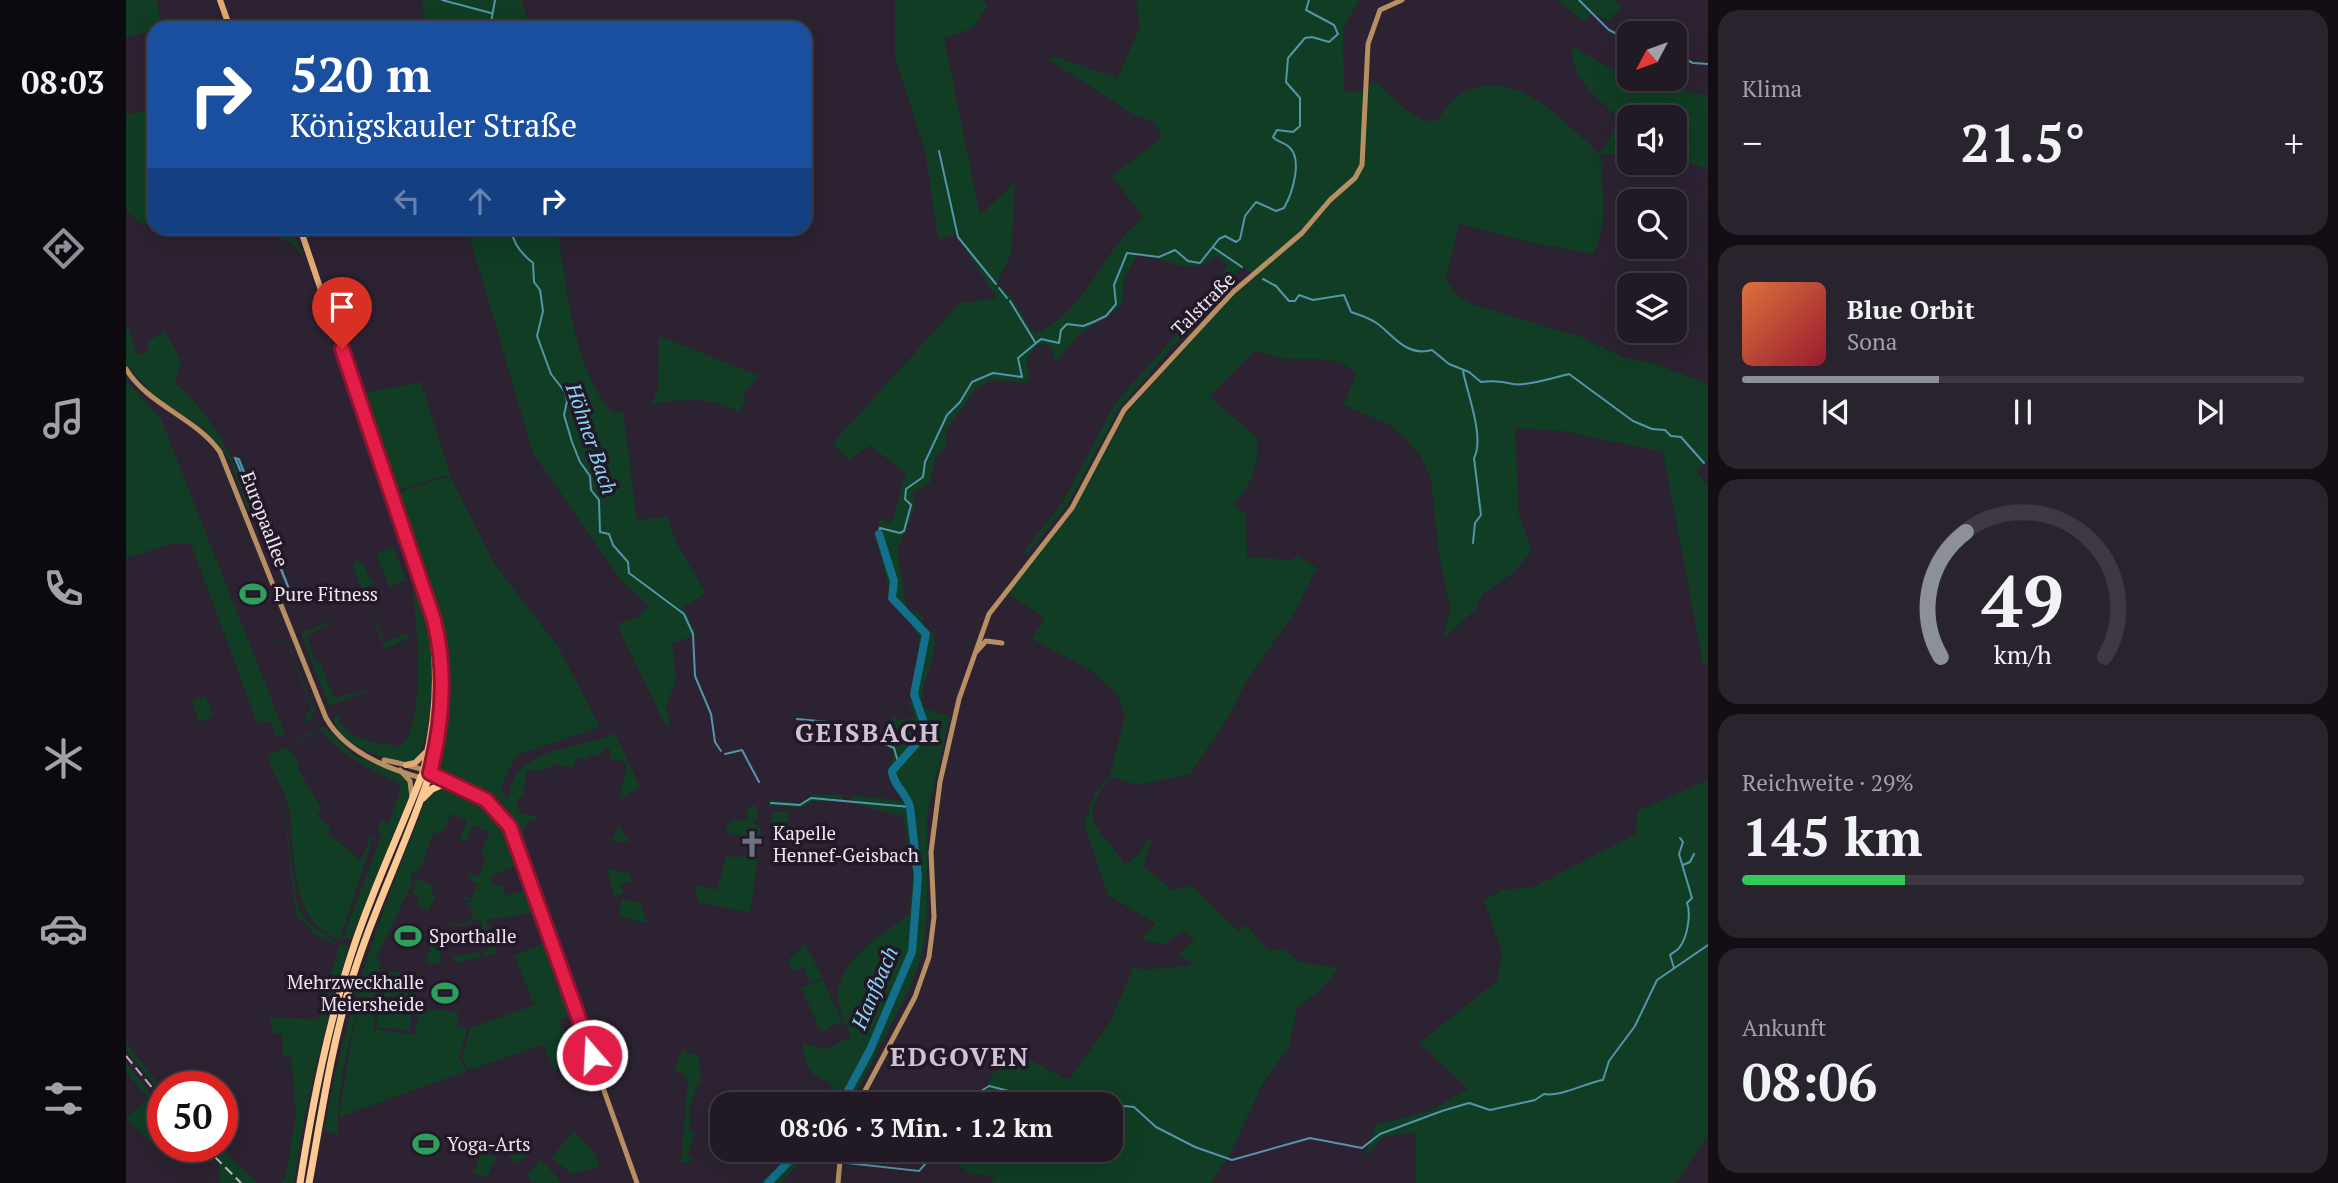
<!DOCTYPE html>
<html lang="de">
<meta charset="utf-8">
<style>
:root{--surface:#211a25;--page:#29232d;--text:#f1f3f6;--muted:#a2a1a7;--line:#3e3842;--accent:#8c9099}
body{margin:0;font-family:"PT Serif",serif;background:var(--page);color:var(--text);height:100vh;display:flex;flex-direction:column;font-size:26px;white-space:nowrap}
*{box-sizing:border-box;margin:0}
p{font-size:23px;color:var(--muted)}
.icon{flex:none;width:38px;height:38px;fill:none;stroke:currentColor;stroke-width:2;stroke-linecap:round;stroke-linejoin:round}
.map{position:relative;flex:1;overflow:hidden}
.sheet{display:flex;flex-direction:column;gap:10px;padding:10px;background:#120e14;width:630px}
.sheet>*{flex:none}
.top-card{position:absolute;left:21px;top:21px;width:665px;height:214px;border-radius:21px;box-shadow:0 7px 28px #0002,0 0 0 2px var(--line);background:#1a4fa0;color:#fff;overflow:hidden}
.needle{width:46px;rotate:229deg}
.tools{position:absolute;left:1491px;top:21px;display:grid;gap:14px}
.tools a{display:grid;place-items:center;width:70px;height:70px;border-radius:14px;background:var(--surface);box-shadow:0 7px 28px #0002,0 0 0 2px var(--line);font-size:35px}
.speed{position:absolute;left:21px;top:1071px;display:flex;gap:14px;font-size:35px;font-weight:700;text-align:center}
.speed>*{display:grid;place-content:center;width:91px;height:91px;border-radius:50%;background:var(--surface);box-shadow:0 7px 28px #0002,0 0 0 2px var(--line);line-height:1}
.speed .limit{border:10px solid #d22;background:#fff;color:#111}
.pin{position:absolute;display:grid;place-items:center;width:60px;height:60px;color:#fff;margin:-72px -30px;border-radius:50% 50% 50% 0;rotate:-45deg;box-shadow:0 0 7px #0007}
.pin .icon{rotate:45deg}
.me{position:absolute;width:77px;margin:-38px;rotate:341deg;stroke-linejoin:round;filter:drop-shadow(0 0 5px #0008)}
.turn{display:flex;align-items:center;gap:24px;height:147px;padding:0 28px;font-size:32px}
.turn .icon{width:91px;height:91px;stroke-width:2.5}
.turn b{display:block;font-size:49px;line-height:60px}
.lanes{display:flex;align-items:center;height:66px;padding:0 28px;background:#0003;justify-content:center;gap:35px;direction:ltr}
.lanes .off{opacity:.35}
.big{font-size:52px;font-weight:700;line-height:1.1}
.sheet .widget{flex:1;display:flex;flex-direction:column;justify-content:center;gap:10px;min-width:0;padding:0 24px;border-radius:21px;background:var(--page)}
.sheet .dial{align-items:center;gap:0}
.dial svg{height:182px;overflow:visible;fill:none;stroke:var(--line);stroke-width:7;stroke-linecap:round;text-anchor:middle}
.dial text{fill:var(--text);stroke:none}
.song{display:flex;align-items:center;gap:21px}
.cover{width:84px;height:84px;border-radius:10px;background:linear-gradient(135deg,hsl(20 70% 55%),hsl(350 70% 35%))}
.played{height:7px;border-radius:4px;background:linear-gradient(90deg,var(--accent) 35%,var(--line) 35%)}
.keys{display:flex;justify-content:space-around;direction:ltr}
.heat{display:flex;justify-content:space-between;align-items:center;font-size:38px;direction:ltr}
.charge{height:10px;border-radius:5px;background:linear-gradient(90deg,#34c759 29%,var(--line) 0)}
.trip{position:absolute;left:584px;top:1092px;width:413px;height:70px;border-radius:21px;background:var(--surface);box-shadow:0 7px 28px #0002,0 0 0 2px var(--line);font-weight:700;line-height:70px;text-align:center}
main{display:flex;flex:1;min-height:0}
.tab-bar{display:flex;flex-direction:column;width:126px;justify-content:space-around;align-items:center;background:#0d0a0f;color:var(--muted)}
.tab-bar .icon{width:49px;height:49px}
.tab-bar .active{color:var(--accent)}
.tab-bar b{font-size:32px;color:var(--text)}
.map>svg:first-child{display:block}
.green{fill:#103d24}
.water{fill:#13708d;stroke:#5594ab;stroke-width:2}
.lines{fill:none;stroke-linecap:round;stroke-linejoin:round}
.stream{stroke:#5594ab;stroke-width:2}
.river{stroke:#13708d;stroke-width:8}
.secondary{stroke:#b88f62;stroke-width:5}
.primary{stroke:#e1ab72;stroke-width:6}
.highway{stroke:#fdc992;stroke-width:7}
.rail{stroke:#beb6c1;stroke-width:2;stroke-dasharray:10 5;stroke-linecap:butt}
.route-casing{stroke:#92132f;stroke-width:18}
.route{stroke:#e11d48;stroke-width:12}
.labels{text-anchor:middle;stroke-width:7;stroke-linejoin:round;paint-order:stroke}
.street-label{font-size:19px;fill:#eee7f1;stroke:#221827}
.poi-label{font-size:19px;fill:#eee7f1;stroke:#221827;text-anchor:start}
.water-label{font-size:21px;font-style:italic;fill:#8ad7f5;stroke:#221827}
.district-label{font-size:26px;font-weight:bold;letter-spacing:2px;fill:#cfc2d5;stroke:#221827}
</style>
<main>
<nav class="tab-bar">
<b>08:03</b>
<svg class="icon active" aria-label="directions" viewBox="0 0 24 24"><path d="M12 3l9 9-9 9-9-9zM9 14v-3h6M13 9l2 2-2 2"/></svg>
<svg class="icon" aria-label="music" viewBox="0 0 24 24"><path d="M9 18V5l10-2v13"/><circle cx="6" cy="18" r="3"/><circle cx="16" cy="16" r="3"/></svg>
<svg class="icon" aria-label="phone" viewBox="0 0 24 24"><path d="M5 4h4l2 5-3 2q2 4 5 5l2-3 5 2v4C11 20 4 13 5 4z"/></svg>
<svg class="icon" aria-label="climate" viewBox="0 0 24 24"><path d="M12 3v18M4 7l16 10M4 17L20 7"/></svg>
<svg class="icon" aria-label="car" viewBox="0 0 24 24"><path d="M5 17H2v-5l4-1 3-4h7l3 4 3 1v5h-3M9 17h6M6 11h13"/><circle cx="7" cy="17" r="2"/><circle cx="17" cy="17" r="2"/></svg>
<svg class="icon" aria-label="filters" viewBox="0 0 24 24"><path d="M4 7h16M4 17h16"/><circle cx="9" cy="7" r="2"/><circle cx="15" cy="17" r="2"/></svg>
</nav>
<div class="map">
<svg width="1582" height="1183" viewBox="0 0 1582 1183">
<rect width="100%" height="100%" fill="#2c2231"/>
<path class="green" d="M0 0H31L36 28 0 37Z
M296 0H396L403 28H300Z
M769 0H856L862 5 847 28 818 38 854 215 889 182 885 254 871 283 885 297 908 333C946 323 971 269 994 241 1000 232 1010 225 1017 217L986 176 1036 138 1029 123 1005 113 922 59 927 56 991 78 1014 27 1010 0H1233L1217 28 1218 91 1237 92 1245 83H1251C1268 97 1287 124 1310 121 1317 113 1326 98 1336 93 1391 66 1437 121 1474 154L1495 121C1472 97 1444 81 1446 46L1503 79 1582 96V169L1549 158V117H1503V146L1488 154 1474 155C1477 186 1482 226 1468 254L1398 241 1333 223 1320 280 1331 295 1348 305 1455 337 1499 358 1530 364 1582 384V461L1570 471 1582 486V665L1577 664 1537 452 1437 431 1389 428 1393 515 1406 551 1387 573 1357 594 1350 609 1317 639 1324 608 1313 555 1305 480 1295 456 1278 437 1262 424 1217 405 1231 373C1209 355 1187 360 1162 359 1151 358 1139 353 1129 351L1083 397 1131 437C1133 467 1127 482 1107 505L1120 515 1121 557 1164 560 1172 556 1191 568 1169 612 1121 680 1102 718 1064 774 1011 785 985 777C946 826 977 825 998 865L1012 856 1022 839 1025 842 1017 866 1046 890 1066 886 1113 931 1120 925 1142 950H1158L1174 962 1213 968 1194 991 1171 1007 1163 1047 1137 1083 1105 1152 1085 1183H864L869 1176 846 1174 821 1160 827 1150H985V1104H852L868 1072 900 1058 943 1080 985 1020 1008 966 1016 970 1069 965 1052 955 1069 939 1057 931 1038 945 1015 939 1030 924 982 895 958 824 968 795 984 775 999 716 992 695 966 671 906 639 919 618 881 593 946 513 1001 412 1107 295 1131 276 1117 267 994 407 942 504 901 554 898 551 936 503 990 402 1079 302 1102 265 1090 256C1067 279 1040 258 1012 254L997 280V301L990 310 954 334 929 362 925 346 913 344C901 356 898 359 904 375L900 383 865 380 849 390 820 430 819 437 822 444 809 458 804 483 786 494 790 505 771 552 781 608 777 613 765 602C763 574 746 545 754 519L764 523C773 508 773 490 780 474L744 445 722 460 707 443 834 303 871 298 830 234 812 239 799 151 769 57Z
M1432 0H1490L1495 8 1483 21 1467 12 1458 22Z
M28 109 18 131 28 118V211L18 227 0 210V114Z
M142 228H165L179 259 167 244 149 237Z
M341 228H431C442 289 445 363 486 413L497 411 511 521 541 516 549 540 580 593 557 607 571 635 546 643 550 679 540 708 544 722 540 727 494 631 493 623 512 617 523 606 494 579 407 453Z
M0 323 12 355 21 352 23 340 39 332 55 360 49 383C89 417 108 460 127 508L122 510 104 461 93 445 77 428 30 398 0 364Z
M533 336 633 376 616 395 620 399 613 412C583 396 559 399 526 404L532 387Z
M0 380 35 419 159 734 150 737 145 721 133 724 130 720 65 544H45L0 558Z
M295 382 324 474 272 490 239 393Z
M324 476 369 565 431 645 474 727 390 755 375 787 381 800C384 793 385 782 390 775 412 745 457 749 488 733L514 786 493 801 501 762 484 759 485 751 479 747 474 756 463 754 461 760 450 758 448 768 430 764 416 771 401 770 397 795 390 800 394 814 410 816V820L402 821 398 827V841L394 842 373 800 314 771 311 765C315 738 326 706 324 679 320 618 290 551 270 493Z
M267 547 281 582 276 581 264 588 250 554Z
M230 559 236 562 247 584 236 589 227 567Z
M291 585C296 602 302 619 305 637 308 658 306 752 287 761 277 766 257 757 246 753 230 747 212 736 207 719L213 713V723L228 736 253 745 258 742 272 748C302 729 290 621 287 588Z
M243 607 259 642 282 633V639L259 649Z
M789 610 797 617V624L808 634C812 663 792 682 797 708L824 717 801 815V920L797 952 784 987 725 1104H699L705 1083C682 1075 679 1066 676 1043L699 1049 725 1037C721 1025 713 1012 712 1000 709 960 757 935 783 914L787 873 777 816 724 803 725 795 776 801 761 772 770 750C758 744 739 740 729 731L731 726 742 735H754L768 716 772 720 790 718 784 706 794 638 780 618Z
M217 617 180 636 191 663 194 662 208 698 250 688 203 706 175 633Z
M160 638 188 710 186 718 174 727 181 718 179 713 186 710 160 640 138 647Z
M80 696 87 717 73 722 66 701Z
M198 726 227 755 275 774 283 783 284 793 225 939 217 938 255 837 252 829 256 819 262 824 275 789 273 783C242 769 216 756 194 729L172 742V749V739Z
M161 747 173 763 170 765 196 810 191 816 205 829 202 833 235 861 244 836 247 838 214 939C159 920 172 852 162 805 158 787 145 774 142 755Z
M1582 780V1135L1550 1183H1290V1132L1257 1137 1238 1158 1250 1124 1303 1111 1342 1089 1293 1043 1371 981 1376 953 1358 900 1376 890 1407 887 1510 834 1511 811Z
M150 787 158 804 171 903C182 933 198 929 212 945L190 936 170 914 157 802Z
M313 787C364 791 378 821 393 865L366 875 365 885 376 886 380 896 401 889 410 912 360 920 371 952 358 956 357 951 363 950 358 930 352 929 356 925 355 921 350 919C341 926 335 929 325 924V922L337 925 346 917 345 906 335 902 345 903 333 895 345 899 352 884 344 880 342 873 352 877 360 856 355 853 363 832 347 825 340 842 333 841 341 820 325 814 318 830 307 834 294 870 285 873 286 884 249 960 255 962 248 1029 290 1035 292 1008 332 1012 331 1028 341 1029 333 1059 341 1071 213 1117 226 1035 244 961C230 1017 210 1077 212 1135L198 1130C220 1010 254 913 300 800Z
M688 794 718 795 717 802 688 801 678 807 643 806 642 800 674 803Z
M630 805 632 819 626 820 636 830 633 843 599 831 605 820 621 821 622 807Z
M648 812H663L660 827 644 823Z
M493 825 504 842 485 841Z
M633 850 624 913 573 902 568 885 591 890 600 855 610 858Z
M481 869 503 873 506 881 495 884 497 893 488 897Z
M290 878 308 886 305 894 310 897 302 910 290 905 293 897 286 894 288 889 295 890 287 886Z
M496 899 515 903 521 923 493 917Z
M313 928 315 964 299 963 310 933 308 931Z
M324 930 328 956 354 952 355 957 328 963Z
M214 944 223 947C200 1024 178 1103 168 1183H154L159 1179 170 1116 165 1057H157L156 1033H146L144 1017 192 1020Z
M416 944 422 948 445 1016 433 1020 444 1051 432 1054 435 1057 429 1074 418 1045 425 1042 343 1070 336 1058 344 1028 408 1005 388 955Z
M679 944 697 978 684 983 677 967 667 972 662 960Z
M255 971 291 974 289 1000 253 996Z
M697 980 716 1021 695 1032 675 988Z
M254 1001 286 1005 284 1030 251 1027Z
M0 1043 37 1089V1095L0 1050Z
M556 1050 573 1057 575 1083 572 1082 563 1113 565 1119 563 1130 568 1132 562 1156 569 1160 555 1163 562 1079 558 1078V1073L548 1071Z
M0 1063 37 1108V1115L0 1072Z
M20 1100 37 1118V1134L24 1142 0 1118Z
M448 1131 467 1151 474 1166 446 1174 425 1158Z
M394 1143 405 1150 391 1164 382 1155Z
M669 1150H704L699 1161H676L655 1183H634Z
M749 1150H773L770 1165 747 1161Z
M99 1152 132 1183H94L92 1155Z
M355 1154 371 1157 360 1178 347 1173Z
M415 1160 433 1179 434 1183H406L401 1174Z"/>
<path class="water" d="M109 458 113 459 165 594Z"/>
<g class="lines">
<path class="stream" d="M316 0 365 13
M1453 0 1483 30 1503 40
M364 28 369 0
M1549 54 1567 63 1582 64
M813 151 832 237 870 284
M387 228C384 242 396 254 407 263L408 282 414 290 417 311 411 336 425 374 439 392 441 401 438 415 446 442 454 462 464 476 465 490 473 500 474 532 483 534 487 545 502 562 503 573 558 614 567 634 569 676 585 714 589 742 595 751
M1088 248 1116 267
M1137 279 1150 286 1163 301H1169L1173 295 1187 300 1218 295 1225 312C1234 315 1244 318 1252 324 1269 337 1281 357 1306 350L1323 364 1343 372 1355 382C1368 380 1376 381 1387 384 1400 387 1430 377 1443 374L1507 421 1526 429 1539 430 1545 436 1555 437 1578 463
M873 288 881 298
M884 301 909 342
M1337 371C1341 393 1359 438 1348 458L1355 515 1349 523 1347 543
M753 534 754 528 774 533 778 531 785 505 779 499 780 489 797 477 799 462 821 415 834 402 846 382 867 373 896 377 892 358 915 339 933 343 935 330 941 324 957 326 965 323 980 316 990 304 988 285 1001 253 1033 257 1049 250 1062 261 1074 263 1093 239 1099 236 1110 242 1114 239 1119 216 1130 202 1150 211 1158 208C1166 194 1178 158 1162 146 1157 142 1151 142 1147 137L1151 130 1167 132 1174 126V98L1160 82 1162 58 1179 38 1186 37 1203 42 1212 34 1208 25 1180 10 1183 0
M671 719 713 723 768 748 772 762
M599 754 616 750 633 782
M645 803 674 805 685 798 784 807
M1557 865 1564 862 1568 854
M1548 968 1544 955C1547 952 1551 951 1553 948 1562 937 1565 913 1561 903L1566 898 1553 854 1557 842 1554 838
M851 1104 855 1091 863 1086 903 1096 1008 1107 1030 1127 1069 1147 1106 1160 1184 1138 1236 1148 1254 1134 1316 1111 1343 1103 1364 1110 1409 1100 1418 1094C1435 1097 1459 1083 1477 1080L1483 1061 1509 1026 1531 980 1582 945
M668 1156 705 1162
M721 1163 793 1171 808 1154 816 1150"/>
<path class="river" d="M715 1104 744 1050 786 952 792 877 784 807C781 793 767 786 766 771L798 735V723L788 694 800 634 766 598 768 581 753 534
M642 1183 674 1150"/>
<path class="secondary" d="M0 369C23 406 69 417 94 452L200 718C225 763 291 778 338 789
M850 652 860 641 876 643
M258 760C302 768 359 788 384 827L511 1183
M274 770 284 781 286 798
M732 1104 789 997 803 957 808 917 805 852 814 782 833 699 863 614 946 508 998 410 1107 292 1176 233 1204 200 1229 178 1236 165 1242 44 1254 10 1276 0
M712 1183 715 1150"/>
<path class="primary" d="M94 0 104 28
M174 228 312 637C322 684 316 734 302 779
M280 765 289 763 300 752
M295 777C309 727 313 673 304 622"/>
<path class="highway" d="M297 798 306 789 317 784
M174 1183C187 1100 203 1019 230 940 249 884 274 832 295 777
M183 1183C195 1118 204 1053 223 989 244 917 278 850 302 779"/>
<path class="rail" d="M0 1056 37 1101
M78 1146 115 1183"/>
</g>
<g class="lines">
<defs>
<path id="route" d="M216 349 308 620C321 672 317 722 304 773L360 800 384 827 466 1055"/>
</defs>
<use href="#route" class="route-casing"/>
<use href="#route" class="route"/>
</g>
<defs>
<symbol id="stadium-bare" viewBox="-9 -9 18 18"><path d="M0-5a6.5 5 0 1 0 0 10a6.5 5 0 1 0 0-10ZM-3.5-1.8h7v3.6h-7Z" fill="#2e9e5b" stroke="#221827" stroke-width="2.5" paint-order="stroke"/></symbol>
<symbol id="church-bare" viewBox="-9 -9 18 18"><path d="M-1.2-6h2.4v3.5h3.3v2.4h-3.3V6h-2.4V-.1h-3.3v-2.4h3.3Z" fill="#6b7280" stroke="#221827" stroke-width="2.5" paint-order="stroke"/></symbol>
</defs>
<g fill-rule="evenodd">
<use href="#stadium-bare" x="108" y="575" width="38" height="38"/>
<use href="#church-bare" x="607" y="825" width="38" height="38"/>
<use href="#stadium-bare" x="263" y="917" width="38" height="38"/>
<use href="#stadium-bare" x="300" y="974" width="38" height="38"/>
<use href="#stadium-bare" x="281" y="1125" width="38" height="38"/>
</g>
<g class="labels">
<g class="street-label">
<text transform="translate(1077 304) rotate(-45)" y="7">Talstraße</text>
<text transform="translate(139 519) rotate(69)" y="7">Europaallee</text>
</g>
<g class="poi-label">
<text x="148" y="601">Pure Fitness</text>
<text x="647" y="840">Kapelle<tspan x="647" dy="22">Hennef-Geisbach</tspan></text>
<text x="303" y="943">Sporthalle</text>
<text x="298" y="989" text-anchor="end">Mehrzweckhalle<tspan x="298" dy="22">Meiersheide</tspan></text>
<text x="321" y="1151">Yoga-Arts</text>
</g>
<g class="water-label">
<text transform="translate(465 439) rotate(71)" y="7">Höhner Bach</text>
<text transform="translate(749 988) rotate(-67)" y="7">Hanfbach</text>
</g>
<g class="district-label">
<text x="742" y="742">GEISBACH</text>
<text x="834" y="1066">EDGOVEN</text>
</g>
</g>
</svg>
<div class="tools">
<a><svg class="needle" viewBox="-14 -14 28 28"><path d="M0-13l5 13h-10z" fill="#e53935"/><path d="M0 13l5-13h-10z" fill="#a2a1a7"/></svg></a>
<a><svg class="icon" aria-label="sound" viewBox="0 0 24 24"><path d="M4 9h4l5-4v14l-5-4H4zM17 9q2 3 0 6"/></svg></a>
<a><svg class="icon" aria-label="search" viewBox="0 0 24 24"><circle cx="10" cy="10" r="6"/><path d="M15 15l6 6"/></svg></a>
<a><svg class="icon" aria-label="layers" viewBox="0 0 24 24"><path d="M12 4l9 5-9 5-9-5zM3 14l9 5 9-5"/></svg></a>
</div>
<div class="speed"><div class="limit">50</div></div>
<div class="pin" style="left:216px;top:349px;background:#d93025"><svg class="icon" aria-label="arrive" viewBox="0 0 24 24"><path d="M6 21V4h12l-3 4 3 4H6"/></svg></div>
<svg class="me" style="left:466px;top:1055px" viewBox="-20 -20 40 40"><circle r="17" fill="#e11d48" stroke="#fff" stroke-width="3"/><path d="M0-11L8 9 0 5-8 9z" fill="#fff"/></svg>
<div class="trip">08:06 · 3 Min. · 1.2 km</div>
<div class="top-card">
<div class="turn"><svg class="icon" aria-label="right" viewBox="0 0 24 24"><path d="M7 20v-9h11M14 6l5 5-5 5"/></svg><div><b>520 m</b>Königskauler Straße</div></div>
<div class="lanes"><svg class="icon off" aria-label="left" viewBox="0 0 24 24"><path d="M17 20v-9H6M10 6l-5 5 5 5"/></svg><svg class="icon off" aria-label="ahead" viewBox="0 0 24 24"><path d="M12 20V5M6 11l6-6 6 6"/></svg><svg class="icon" aria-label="right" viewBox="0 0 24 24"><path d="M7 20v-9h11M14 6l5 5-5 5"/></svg></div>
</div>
</div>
<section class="sheet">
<div class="widget"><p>Klima</p>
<div class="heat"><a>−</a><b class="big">21.5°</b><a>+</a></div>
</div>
<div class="widget">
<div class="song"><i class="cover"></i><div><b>Blue Orbit</b><p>Sona</p></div></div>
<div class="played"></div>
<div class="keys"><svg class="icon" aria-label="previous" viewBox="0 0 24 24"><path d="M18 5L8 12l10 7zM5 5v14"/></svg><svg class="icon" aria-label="pause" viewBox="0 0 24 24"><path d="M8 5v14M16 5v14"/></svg><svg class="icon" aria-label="next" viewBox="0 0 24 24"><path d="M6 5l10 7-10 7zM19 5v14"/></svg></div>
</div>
<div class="widget dial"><svg viewBox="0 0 100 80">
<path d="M14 69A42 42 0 1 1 86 69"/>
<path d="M14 69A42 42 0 0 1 25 14" stroke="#8c9099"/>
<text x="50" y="56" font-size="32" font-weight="700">49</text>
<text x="50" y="72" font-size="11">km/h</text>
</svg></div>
<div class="widget"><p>Reichweite · 29%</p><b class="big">145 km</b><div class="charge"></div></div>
<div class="widget"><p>Ankunft</p><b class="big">08:06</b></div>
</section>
</main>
